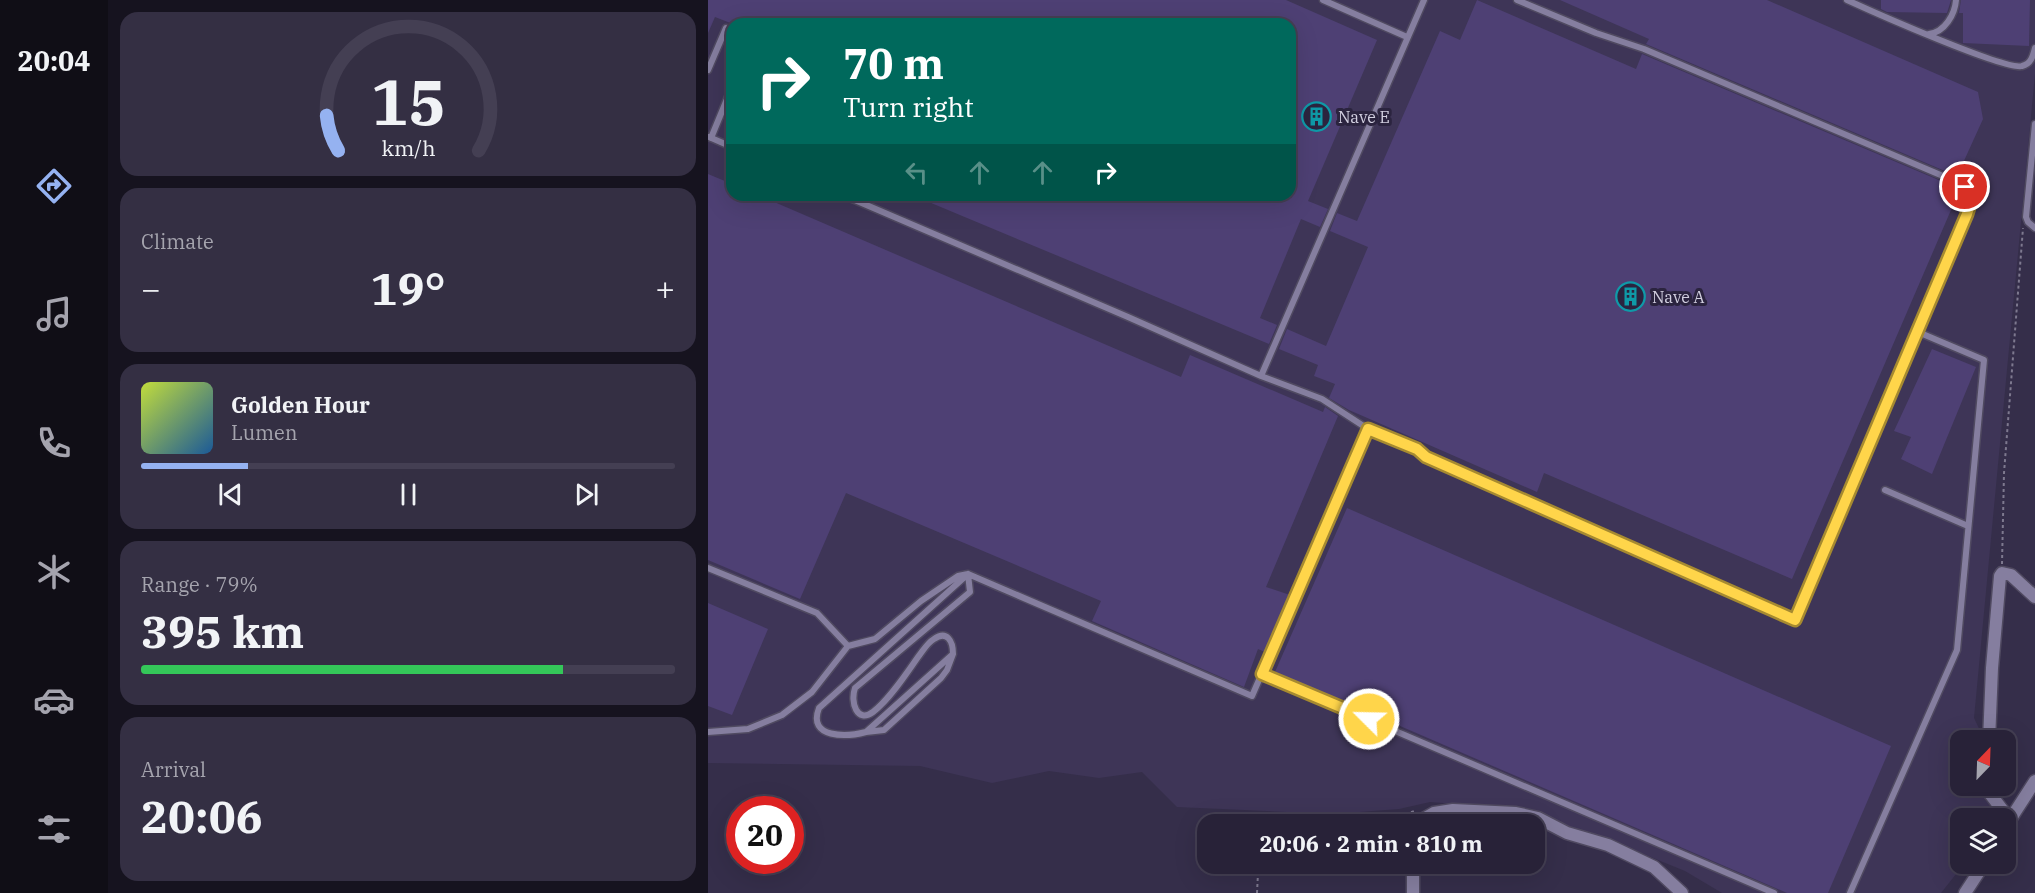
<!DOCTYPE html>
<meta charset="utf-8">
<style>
:root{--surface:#282238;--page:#342f43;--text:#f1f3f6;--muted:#a5a4ae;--line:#443f53;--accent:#95b2f1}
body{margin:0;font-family:"IBM Plex Serif",serif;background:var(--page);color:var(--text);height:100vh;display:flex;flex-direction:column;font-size:22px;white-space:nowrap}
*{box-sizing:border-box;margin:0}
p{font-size:20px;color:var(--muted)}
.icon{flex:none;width:33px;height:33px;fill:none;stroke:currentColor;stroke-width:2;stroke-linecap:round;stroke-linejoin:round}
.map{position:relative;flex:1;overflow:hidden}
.side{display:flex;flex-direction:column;gap:12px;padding:12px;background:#16131f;width:600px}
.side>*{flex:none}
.hud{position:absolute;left:18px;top:18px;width:570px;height:183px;border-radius:18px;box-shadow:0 6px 24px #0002,0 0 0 2px var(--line);background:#00695c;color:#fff;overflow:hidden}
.needle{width:39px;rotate:23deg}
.tools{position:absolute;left:1242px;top:730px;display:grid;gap:12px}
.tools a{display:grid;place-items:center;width:66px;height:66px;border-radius:12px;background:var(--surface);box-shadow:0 6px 24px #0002,0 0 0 2px var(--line);font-size:30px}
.speed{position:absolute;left:18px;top:796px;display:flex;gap:12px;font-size:30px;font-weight:700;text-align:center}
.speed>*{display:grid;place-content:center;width:78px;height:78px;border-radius:50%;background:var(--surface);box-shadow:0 6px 24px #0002,0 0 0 2px var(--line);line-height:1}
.speed .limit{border:9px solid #d22;background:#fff;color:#111}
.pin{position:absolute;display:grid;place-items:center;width:51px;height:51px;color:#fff;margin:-26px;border:3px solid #fff;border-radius:50%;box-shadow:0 2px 6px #0007}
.me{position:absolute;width:66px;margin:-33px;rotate:293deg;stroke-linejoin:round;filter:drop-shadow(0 0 4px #0008)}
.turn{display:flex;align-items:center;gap:21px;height:126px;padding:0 18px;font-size:27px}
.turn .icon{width:78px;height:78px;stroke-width:2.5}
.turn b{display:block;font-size:42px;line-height:51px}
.lanes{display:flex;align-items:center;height:57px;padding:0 18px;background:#0003;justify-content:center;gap:30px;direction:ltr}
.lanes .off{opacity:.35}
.big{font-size:45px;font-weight:700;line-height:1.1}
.side .widget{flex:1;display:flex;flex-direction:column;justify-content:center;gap:9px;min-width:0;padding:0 21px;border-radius:18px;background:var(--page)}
.side .dial{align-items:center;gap:0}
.dial svg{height:156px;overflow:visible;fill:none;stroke:var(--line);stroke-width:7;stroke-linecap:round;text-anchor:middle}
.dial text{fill:var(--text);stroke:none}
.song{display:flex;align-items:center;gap:18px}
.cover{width:72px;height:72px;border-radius:9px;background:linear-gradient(135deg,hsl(70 70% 55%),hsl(210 70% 35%))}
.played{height:6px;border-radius:3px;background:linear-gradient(90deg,var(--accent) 20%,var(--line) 20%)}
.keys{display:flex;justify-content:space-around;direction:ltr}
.heat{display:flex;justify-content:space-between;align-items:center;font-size:33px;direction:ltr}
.charge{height:9px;border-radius:4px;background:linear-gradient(90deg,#34c759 79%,var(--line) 0)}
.trip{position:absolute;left:489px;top:814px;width:348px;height:60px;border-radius:18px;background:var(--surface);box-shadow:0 6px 24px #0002,0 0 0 2px var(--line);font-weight:700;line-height:60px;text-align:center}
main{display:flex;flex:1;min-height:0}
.menu{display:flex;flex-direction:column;width:108px;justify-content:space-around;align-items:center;background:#100e16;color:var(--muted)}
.menu .icon{width:42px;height:42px}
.menu .selected{color:var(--accent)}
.menu b{font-size:27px;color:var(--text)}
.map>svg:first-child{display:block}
.built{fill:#3e3557;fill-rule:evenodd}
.building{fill:#4e4074}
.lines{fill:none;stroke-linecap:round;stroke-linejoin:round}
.service-casing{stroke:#504a61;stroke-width:9}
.minor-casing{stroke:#504a61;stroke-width:15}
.path{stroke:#7e798f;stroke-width:2;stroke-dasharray:3 3;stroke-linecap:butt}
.service{stroke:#857e9f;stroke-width:6}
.minor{stroke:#857e9f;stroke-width:12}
.route-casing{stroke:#a68a30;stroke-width:15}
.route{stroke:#ffd54a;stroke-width:10}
.labels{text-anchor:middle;stroke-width:6;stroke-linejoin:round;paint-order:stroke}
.poi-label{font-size:16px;fill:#d2cfe0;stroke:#2b243f;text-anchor:start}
</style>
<main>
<nav class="menu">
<b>20:04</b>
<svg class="icon selected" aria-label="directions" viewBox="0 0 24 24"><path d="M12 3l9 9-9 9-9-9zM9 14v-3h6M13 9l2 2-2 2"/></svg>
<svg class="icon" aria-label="music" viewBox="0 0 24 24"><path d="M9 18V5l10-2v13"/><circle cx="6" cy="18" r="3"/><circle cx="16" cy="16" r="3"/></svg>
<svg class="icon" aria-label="phone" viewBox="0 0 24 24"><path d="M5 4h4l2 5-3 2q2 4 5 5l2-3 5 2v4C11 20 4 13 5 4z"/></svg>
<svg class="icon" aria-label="climate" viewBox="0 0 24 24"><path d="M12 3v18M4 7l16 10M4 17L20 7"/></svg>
<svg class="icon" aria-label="car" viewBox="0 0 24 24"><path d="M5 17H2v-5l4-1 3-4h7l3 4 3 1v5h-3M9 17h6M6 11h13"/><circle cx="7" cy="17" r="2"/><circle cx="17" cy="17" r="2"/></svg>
<svg class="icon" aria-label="filters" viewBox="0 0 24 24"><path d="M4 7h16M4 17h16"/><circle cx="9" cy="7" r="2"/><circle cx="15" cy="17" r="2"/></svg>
</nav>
<section class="side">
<div class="widget dial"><svg viewBox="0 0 100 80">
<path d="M14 69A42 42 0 1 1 86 69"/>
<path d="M14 69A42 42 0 0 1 8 51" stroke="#95b2f1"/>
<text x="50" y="56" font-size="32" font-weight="700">15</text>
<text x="50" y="72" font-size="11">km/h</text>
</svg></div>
<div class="widget"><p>Climate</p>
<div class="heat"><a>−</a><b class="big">19°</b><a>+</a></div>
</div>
<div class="widget">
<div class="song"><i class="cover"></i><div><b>Golden Hour</b><p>Lumen</p></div></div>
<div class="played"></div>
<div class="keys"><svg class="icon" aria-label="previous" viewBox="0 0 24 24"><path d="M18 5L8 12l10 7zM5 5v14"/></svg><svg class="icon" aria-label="pause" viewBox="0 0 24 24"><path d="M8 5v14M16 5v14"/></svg><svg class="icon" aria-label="next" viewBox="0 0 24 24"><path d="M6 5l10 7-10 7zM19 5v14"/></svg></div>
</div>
<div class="widget"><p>Range · 79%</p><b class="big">395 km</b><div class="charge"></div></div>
<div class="widget"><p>Arrival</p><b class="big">20:06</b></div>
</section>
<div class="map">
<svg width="1327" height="893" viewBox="0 0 1327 893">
<rect width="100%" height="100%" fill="#352e4a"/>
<path class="built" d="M0 0H1327V74L1266 718 1277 741H1252V786H1280L1297 812 1291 819H1252V864H1256L1233 893H1014L977 871 886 834 874 835 813 809 722 802 691 809 625 814 469 807 434 772 391 778 341 771 284 783 212 766 0 763ZM24 24H582V195H24Z"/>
<path class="building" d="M0 0H578L669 40 600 201 620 209 612 227 593 219 552 318 569 325 561 344 204 195H582V24H25L7 17 0 33Z
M769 0 928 69 934 54 1240 184 1234 198 1246 203 1084 579 836 473 829 492 641 410 621 398 627 384 606 376 610 365 571 349 579 329 618 346 660 247 622 231 629 213 649 221 732 31 752 40Z
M852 0H1059L1270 92 1275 119 1250 174 1245 172 1244 174 938 44 941 39Z
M1173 0H1243L1239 13 1179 12 1173 9Z
M1253 0H1322L1321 46 1255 43V13H1251Z
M0 174 24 184V195H50L473 377 482 355 615 412 617 407 630 416 558 587 582 595 557 652 550 649 536 687 384 621 393 601 138 493 92 599 0 560Z
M1224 349 1268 367 1224 474 1193 459 1203 437 1186 431Z
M639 508 1183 746 1120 893H1079L567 672Z
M0 603 60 629 24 715 0 706Z"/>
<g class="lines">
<defs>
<path id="service" d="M615 0 699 37
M1139 0C1163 11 1298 71 1314 66 1323 64 1325 56 1327 48
M1221 34C1237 32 1247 14 1248 0
M0 70 18 28
M1327 124 1318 217 1320 222 1327 228
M1 137 24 147
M3 138 24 87
M135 195 420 317 553 376 614 399 660 429 709 449 718 457 1087 620 1259 214 1264 198 1257 187 1242 179 936 49 888 33 809 0
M553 376 716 0
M1177 490 1260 526
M0 568 109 613 140 646
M260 574 262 592 147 688C142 702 149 724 165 712 181 700 199 673 210 657 215 651 219 643 226 639 239 630 245 641 245 654L158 732C139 737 99 739 111 708Z
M554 674 1066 893
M0 732 40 729 74 715 104 692 140 646 167 639 213 601 250 576 260 574 544 696 660 429
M158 732 176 730 233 678 239 670 245 654
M1142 893 1249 650 1276 360 1210 332"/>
<path id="minor" d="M1281 741 1284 668 1292 576 1294 573 1303 575 1327 597
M1280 786V791L1302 820
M705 825 726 813 745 810 808 813 830 818 859 833 900 845 946 867 974 893
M1298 826 1327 781
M705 864V893
M1257 893 1276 864"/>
</defs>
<use href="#service" class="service-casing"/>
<use href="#minor" class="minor-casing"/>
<path class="path" d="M1294 564 1296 473 1315 228
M633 825 678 822 706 811
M549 893 550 873 554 864"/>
<use href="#service" class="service"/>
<use href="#minor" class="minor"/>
</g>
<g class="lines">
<defs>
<path id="route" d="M661 719 554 674 660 429 709 449 718 457 1087 620 1259 214 1264 198 1257 187"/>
</defs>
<use href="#route" class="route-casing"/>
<use href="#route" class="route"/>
</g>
<defs>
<symbol id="building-ring" viewBox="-11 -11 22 22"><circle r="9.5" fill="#2b243f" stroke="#0f9aa8" stroke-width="1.5"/><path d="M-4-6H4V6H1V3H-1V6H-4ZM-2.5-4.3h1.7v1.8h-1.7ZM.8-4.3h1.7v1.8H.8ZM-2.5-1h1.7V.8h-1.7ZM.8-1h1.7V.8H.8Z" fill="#0f9aa8"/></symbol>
</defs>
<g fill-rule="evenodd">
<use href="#building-ring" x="592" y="100" width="33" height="33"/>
<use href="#building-ring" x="906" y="280" width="33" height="33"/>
</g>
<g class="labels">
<g class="poi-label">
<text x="630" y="123">Nave E</text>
<text x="944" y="303">Nave A</text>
</g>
</g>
</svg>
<div class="tools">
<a><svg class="needle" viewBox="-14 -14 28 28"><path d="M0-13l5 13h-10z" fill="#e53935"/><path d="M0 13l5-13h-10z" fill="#a5a4ae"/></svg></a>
<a><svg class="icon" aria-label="layers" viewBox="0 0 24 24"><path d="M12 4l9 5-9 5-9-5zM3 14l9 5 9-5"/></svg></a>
</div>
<div class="speed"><div class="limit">20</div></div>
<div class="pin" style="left:1257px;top:187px;background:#d93025"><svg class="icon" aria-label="arrive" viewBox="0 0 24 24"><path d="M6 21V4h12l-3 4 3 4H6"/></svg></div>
<svg class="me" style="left:661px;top:719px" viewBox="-20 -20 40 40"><circle r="17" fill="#ffd54a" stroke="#fff" stroke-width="3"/><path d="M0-11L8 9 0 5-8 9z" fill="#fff"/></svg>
<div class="trip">20:06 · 2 min · 810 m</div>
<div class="hud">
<div class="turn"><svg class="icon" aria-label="right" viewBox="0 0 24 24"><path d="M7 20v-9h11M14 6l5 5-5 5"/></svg><div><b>70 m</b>Turn right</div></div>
<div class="lanes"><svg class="icon off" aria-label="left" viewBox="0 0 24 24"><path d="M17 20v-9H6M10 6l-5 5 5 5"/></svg><svg class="icon off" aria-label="ahead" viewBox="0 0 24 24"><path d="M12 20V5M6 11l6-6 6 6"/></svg><svg class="icon off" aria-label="ahead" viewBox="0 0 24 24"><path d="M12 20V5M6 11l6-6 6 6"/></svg><svg class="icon" aria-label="right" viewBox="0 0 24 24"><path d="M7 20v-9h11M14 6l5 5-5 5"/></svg></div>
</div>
</div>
</main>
